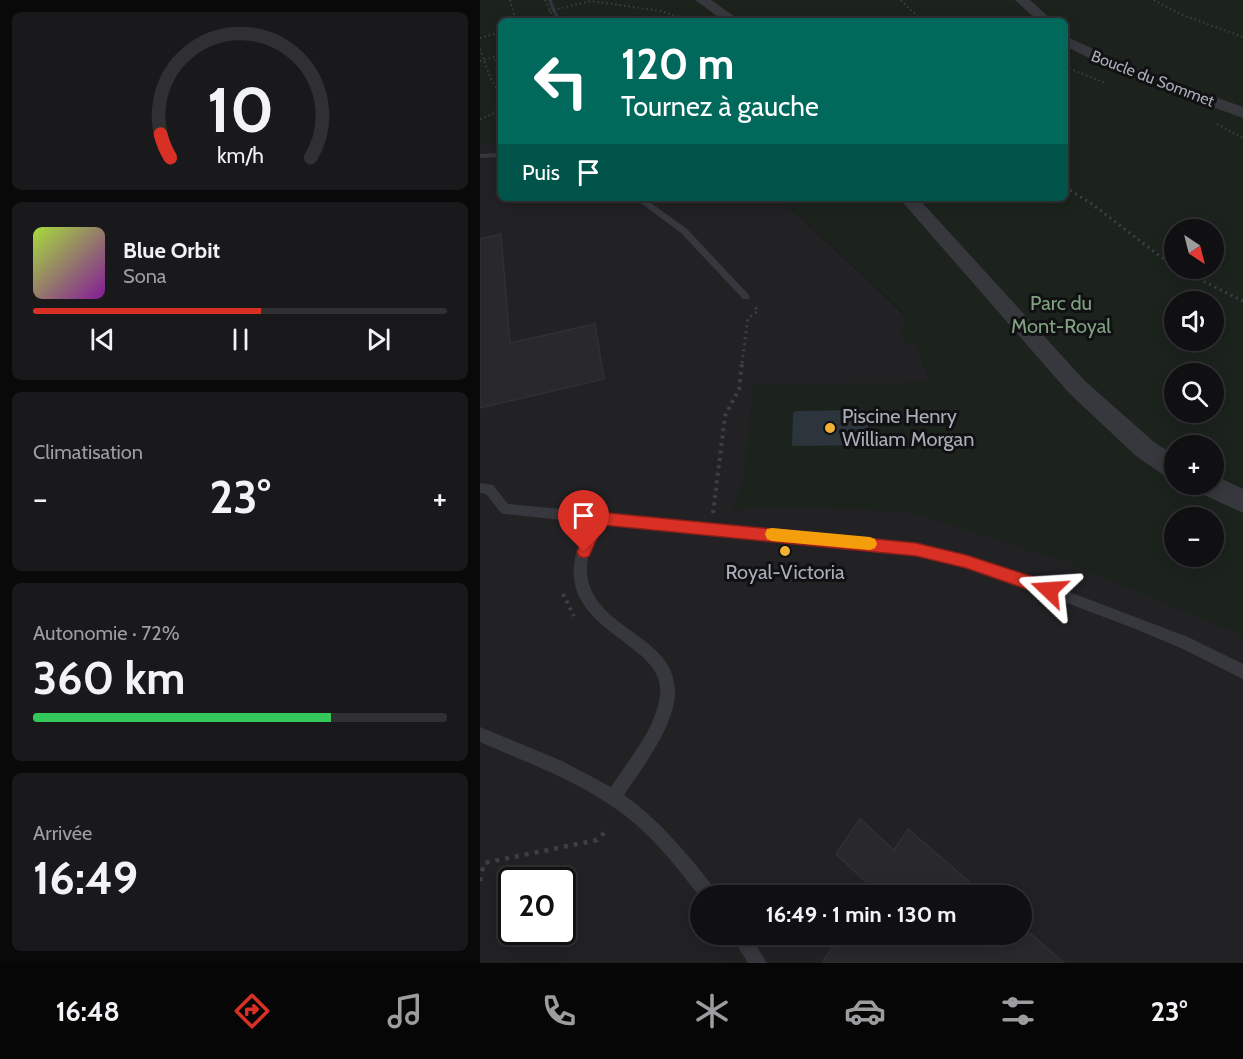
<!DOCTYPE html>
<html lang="fr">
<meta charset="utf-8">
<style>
:root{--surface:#101012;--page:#19191b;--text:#f1f3f6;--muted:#9c9d9f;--line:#303032;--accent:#d93025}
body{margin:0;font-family:Cabin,sans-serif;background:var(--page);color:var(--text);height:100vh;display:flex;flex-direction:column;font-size:22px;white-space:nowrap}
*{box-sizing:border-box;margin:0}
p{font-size:20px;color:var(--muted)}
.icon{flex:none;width:33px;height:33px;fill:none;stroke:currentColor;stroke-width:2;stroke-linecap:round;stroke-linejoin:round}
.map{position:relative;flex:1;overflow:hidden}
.sheet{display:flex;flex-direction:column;gap:12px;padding:12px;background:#09090a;width:480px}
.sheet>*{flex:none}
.top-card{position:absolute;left:18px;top:18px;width:570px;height:183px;border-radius:9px;box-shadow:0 3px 15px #0003,0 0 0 2px var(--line);background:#00695c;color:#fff;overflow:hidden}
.needle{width:39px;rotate:145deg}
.controls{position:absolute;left:684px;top:219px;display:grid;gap:12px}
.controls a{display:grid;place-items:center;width:60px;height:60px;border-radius:50%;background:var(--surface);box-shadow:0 3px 15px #0003,0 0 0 2px var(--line);font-size:30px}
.speed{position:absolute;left:18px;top:867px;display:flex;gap:12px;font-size:30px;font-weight:700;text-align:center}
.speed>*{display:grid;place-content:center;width:78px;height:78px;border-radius:50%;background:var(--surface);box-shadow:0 3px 15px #0003,0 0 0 2px var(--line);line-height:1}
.speed .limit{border:3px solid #111;border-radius:9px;background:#fff;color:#111}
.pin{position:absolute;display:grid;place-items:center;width:51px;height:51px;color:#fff;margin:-62px -26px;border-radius:50% 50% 50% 0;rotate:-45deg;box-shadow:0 0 6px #0007}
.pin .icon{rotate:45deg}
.me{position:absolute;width:66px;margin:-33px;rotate:290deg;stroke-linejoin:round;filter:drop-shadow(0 0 4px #0008)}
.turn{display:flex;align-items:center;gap:21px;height:126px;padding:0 24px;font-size:27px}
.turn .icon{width:78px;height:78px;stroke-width:2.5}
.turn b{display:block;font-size:42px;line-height:51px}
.then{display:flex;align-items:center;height:57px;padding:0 24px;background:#0003;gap:12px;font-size:22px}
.big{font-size:45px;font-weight:700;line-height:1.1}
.sheet .card{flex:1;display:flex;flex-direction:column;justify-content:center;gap:9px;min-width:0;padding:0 21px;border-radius:9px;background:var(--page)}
.sheet .dial{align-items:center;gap:0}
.dial svg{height:156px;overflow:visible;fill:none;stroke:var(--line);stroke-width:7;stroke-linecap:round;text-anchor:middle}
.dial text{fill:var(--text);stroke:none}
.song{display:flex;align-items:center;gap:18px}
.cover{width:72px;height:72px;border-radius:9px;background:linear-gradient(135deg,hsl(80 70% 55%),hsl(290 70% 35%))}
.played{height:6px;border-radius:3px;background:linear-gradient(90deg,var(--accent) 55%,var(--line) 55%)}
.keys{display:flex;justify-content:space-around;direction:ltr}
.heat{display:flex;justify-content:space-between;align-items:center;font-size:33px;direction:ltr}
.charge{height:9px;border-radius:4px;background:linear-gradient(90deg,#34c759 72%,var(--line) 0)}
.trip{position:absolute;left:210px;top:885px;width:342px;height:60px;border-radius:30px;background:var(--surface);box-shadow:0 3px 15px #0003,0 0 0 2px var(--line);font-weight:700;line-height:60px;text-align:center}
.menu{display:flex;height:96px;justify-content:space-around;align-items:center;background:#060607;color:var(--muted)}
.menu .icon{width:42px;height:42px}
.menu .selected{color:var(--accent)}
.menu b{font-size:27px;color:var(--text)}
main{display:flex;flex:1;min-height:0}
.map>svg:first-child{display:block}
.built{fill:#222225;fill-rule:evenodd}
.green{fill:#1c231d;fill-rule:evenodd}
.water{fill:#2c353c}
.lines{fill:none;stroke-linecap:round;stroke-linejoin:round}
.stream{fill:#2c353c;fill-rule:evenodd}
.building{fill:#29292c;stroke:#303034;stroke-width:1.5}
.path-far3{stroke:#3d3f44;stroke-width:2;stroke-dasharray:1.5 3;stroke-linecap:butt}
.path-far2{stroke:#3d3f44;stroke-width:3;stroke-dasharray:2 4;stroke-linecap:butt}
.path-far1{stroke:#3d3f44;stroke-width:4;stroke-dasharray:3 4.5;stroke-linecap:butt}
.path{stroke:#3d3f44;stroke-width:4.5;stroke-dasharray:4 6;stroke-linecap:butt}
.lane{fill:#37383d;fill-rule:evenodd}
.street{fill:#37383d;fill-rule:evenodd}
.route{fill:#d93025;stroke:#8d1f18;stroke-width:1.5}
.slow{fill:#f59e0b}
.poi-dot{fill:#f2b134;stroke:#111113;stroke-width:2}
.labels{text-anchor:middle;stroke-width:6;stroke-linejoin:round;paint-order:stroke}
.far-street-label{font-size:16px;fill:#a8adb8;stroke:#111113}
.park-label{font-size:20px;fill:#7fa381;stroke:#111113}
.poi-label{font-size:20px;fill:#a8adb8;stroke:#111113;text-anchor:start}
</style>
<main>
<section class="sheet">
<div class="card dial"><svg viewBox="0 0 100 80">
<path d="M14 69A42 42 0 1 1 86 69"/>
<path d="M14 69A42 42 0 0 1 9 57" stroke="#d93025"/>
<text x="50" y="56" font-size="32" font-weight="700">10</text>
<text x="50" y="72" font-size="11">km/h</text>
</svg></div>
<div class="card">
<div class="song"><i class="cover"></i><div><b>Blue Orbit</b><p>Sona</p></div></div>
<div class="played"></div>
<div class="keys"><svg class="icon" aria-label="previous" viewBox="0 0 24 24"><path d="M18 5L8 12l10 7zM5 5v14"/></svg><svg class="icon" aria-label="pause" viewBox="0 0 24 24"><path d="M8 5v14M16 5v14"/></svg><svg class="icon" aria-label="next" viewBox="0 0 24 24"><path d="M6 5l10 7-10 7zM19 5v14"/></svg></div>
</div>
<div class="card"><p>Climatisation</p>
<div class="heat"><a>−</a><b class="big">23°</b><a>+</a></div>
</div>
<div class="card"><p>Autonomie · 72%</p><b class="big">360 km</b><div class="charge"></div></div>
<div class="card"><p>Arrivée</p><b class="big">16:49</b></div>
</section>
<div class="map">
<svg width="763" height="963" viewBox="0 0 763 963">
<rect width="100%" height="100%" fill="#161618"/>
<path class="built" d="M0 143H21V198H300L425 315 451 383 763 625V963H0ZM32 880H82V932H32ZM220 896H542V934H220Z"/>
<path class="green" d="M0 0H763V636L586 562 427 511 278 507 251 512 264 479 273 385 451 382 436 346 420 338 425 314 300 198H585V21H21V143H0ZM694 230H734V268H694ZM694 302H734V340H694ZM694 374H734V412H694ZM694 446H734V484H694ZM694 518H734V556H694Z"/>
<path class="water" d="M383 410 388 413 387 445 312 446 313 413 316 411Z"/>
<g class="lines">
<path class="stream" d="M68 0H72L76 11 82 21H78L72 11Z
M21 58V60L15 61 13 60Z"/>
</g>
<path class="building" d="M21 234 30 343 115 324 124 379 0 408V239Z
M380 819 414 850 428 829 506 896H386L391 887 356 854Z
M361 934H551L584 963H342Z"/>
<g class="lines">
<path class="path-far3" d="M30 0 36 21
M65 0 75 21
M421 0 442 21
M674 0 700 14 763 37
M69 11 111 1 181 11 211 21
M0 38 21 32
M0 49 10 77 21 96
M0 61 21 55
M585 67 626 83
M0 119 15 113 21 106
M737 124 763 138"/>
<path class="path-far2" d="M585 187 612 204 694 267
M697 268 763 301
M262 363 268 318 278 311 275 307"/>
<path class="path-far1" d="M233 513 245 416 259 389 262 362
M83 594 94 616"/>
<path class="path" d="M0 881 4 863 117 840 128 829"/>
<path class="lane" d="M21 153V157L0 158V154Z
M154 198H164L207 229 269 295V299H263L201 233Z
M0 483 13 485 28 504 413 540 463 549 526 568 708 637 763 664V679L703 649 653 628 526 580 463 561 413 552 122 524C116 537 107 553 107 567 105 629 197 633 195 693 194 727 162 768 144 795 181 821 208 855 236 890L238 896H220V897C200 871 179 844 153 822 109 785 53 765 0 742V727L82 761 131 787C149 759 176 729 180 695 187 644 87 634 94 565 95 551 104 536 110 523L25 514 21 513 6 494 0 493Z
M250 934H269L287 963H268Z"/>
<path class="street" d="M215 0H231L261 21H244Z
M535 0H550L573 21H558Z
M585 36 655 68 763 107V118L644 75 585 46Z
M419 198H438L605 381 674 442 694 455V478L685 476 656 456 589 393Z
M734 475 763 489V513L718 492 714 484H734Z"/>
</g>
<path class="route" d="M118 512 436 543 486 555 569 582 574 584 576 590 574 595 569 597 486 568 436 556 123 525 109 556 104 558 99 556 97 552 113 514Z"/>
<path class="slow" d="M292 528 390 537 395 539 397 544 395 548 390 550 292 541 287 539 285 534 287 529Z"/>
<g class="poi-dot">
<circle cx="350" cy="428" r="6"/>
<circle cx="305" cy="551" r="6"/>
</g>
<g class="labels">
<g class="far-street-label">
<text transform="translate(673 78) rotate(21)" y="6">Boucle du Sommet</text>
</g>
<g class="park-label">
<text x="581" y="310">Parc du<tspan x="581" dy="23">Mont-Royal</tspan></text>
</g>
<g class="poi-label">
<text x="362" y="423">Piscine Henry<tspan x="362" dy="23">William Morgan</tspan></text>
<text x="305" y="579" text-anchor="middle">Royal-Victoria</text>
</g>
</g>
</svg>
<div class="controls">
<a><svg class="needle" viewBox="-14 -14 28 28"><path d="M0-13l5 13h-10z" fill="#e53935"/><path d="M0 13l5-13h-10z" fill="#9c9d9f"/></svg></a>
<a><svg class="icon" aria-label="sound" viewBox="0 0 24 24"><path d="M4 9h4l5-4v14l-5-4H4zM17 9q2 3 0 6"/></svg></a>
<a><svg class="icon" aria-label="search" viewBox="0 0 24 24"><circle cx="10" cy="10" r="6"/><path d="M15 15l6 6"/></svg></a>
<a>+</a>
<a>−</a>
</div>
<div class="speed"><div class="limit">20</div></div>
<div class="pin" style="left:104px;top:552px;background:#d93025"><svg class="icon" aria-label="arrive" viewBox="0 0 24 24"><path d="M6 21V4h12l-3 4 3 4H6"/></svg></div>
<svg class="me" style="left:569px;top:590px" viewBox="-20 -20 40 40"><path d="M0-17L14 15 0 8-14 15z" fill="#d93025" stroke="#fff" stroke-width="4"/></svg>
<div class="trip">16:49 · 1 min · 130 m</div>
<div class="top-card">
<div class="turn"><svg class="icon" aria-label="left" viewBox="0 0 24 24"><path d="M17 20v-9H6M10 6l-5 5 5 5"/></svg><div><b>120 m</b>Tournez à gauche</div></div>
<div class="then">Puis<svg class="icon" aria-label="arrive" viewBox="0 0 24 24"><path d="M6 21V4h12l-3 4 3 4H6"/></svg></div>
</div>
</div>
</main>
<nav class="menu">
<b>16:48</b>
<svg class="icon selected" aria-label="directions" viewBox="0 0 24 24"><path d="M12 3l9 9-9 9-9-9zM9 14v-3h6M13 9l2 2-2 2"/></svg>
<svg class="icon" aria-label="music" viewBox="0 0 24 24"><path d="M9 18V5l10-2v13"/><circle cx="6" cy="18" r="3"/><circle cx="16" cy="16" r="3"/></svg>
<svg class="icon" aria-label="phone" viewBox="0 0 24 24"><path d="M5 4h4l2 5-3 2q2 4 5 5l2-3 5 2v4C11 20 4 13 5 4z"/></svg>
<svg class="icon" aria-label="climate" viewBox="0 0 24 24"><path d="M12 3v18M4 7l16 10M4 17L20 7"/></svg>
<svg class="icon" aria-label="car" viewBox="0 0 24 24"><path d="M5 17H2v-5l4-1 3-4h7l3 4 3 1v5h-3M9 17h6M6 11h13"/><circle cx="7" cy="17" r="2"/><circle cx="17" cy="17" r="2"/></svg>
<svg class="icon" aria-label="filters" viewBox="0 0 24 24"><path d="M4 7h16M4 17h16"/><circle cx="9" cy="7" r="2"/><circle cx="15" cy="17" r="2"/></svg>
<b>23°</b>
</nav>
